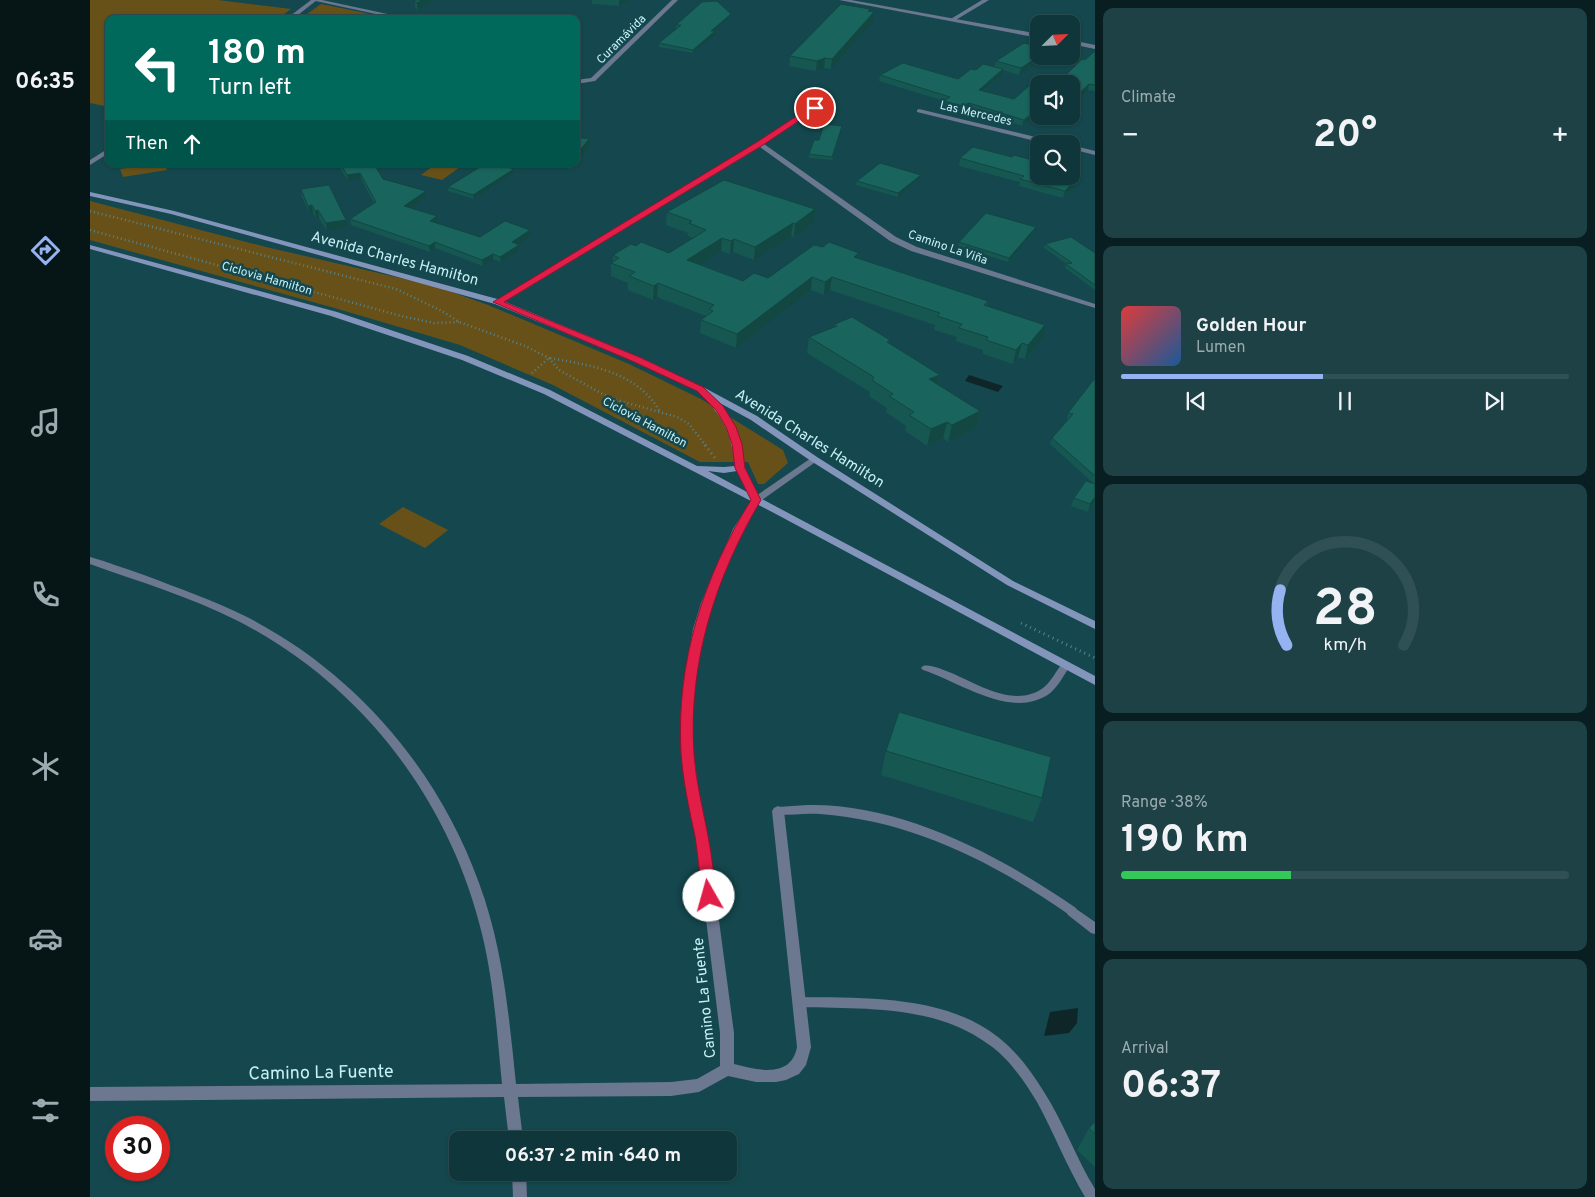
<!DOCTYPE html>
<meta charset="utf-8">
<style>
:root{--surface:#0f363a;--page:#1d4145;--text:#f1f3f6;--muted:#9babaf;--line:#2f5054;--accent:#95b2f1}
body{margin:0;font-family:Overpass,sans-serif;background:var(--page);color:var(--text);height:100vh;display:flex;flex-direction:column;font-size:19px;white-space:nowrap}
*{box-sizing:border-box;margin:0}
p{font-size:16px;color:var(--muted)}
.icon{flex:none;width:28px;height:28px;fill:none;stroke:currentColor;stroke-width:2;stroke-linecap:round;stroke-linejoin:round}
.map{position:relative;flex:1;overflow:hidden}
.side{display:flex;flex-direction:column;gap:8px;padding:8px;background:#081e20;width:500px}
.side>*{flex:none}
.banner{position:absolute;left:15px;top:15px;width:475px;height:152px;border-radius:10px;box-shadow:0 1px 4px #0004,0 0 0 1px var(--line);background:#00695c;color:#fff;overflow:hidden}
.needle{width:32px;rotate:66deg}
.fabs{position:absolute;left:940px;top:15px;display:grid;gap:10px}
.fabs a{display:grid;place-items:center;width:50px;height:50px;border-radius:10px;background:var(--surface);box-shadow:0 1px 4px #0004,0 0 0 1px var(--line);font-size:25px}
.speed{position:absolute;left:15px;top:1116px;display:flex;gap:10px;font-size:25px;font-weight:700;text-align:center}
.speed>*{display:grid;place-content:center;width:65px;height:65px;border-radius:50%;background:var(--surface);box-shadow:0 1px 4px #0004,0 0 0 1px var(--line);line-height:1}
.speed .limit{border:8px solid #d22;background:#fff;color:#111}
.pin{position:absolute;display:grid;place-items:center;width:42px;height:42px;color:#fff;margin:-21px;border:2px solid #fff;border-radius:50%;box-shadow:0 1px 5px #0007}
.me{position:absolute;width:55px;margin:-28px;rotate:353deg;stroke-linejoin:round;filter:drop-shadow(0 0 4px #0008)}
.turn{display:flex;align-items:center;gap:18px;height:105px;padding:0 20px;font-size:22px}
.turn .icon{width:65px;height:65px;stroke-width:2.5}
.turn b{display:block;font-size:35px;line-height:42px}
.then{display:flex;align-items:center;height:48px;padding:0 20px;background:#0003;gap:10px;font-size:19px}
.big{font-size:38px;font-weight:700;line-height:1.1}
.side .widget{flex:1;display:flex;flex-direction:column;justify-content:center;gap:8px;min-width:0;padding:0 18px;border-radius:10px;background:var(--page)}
.side .dial{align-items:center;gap:0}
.dial svg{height:130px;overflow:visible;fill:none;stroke:var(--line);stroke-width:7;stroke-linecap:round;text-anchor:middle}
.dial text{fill:var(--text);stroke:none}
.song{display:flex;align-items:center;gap:15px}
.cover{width:60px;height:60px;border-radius:8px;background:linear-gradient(135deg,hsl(0 70% 55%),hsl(210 70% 35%))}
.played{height:5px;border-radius:2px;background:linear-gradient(90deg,var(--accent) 45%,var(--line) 45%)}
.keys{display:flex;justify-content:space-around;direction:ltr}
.heat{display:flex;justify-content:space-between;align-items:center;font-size:28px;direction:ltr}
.charge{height:8px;border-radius:4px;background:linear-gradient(90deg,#34c759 38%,var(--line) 0)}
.trip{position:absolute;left:359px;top:1131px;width:288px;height:50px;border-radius:10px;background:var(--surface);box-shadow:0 1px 4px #0004,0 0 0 1px var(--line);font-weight:700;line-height:50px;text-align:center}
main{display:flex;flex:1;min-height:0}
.menu{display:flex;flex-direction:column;width:90px;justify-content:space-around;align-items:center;background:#061617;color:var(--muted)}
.menu .icon{width:35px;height:35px}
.menu .current{color:var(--accent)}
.menu b{font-size:22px;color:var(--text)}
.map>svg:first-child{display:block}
.green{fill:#685119}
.water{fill:#0f2629}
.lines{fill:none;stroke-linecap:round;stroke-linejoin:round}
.path-far1{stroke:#54858b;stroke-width:2.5;stroke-dasharray:1 3;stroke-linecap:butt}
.path{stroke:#54858b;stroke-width:3;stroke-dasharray:1 4;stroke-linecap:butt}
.service{fill:#6c7790;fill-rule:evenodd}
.minor{fill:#6c7790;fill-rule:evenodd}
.tertiary{fill:#6c7790;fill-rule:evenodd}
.secondary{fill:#8495bc;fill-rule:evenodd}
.wall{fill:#165751}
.shaded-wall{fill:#124742}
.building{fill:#19655e;stroke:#124742}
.route{fill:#e11d48;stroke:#92132f}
.labels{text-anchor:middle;stroke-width:5;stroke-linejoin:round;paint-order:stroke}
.far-street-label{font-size:12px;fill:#c6f1f7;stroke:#14484e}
.street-label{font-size:15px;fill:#c6f1f7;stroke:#14484e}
.near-street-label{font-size:18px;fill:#c6f1f7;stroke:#14484e}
</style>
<main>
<nav class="menu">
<b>06:35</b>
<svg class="icon current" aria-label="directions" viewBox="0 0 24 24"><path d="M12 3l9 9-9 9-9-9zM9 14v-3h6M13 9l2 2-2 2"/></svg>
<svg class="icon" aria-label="music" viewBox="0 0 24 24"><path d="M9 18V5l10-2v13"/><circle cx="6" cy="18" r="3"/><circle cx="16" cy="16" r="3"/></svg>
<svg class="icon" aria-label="phone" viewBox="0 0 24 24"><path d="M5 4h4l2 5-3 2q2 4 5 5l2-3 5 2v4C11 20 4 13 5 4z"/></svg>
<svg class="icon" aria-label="climate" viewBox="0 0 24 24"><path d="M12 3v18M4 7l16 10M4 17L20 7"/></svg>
<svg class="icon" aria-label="car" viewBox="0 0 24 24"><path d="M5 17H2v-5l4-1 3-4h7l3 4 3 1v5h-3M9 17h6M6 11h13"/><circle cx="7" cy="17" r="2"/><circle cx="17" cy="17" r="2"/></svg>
<svg class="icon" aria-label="filters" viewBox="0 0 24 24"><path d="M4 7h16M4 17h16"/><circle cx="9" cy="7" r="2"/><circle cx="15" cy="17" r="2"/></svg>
</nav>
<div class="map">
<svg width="1005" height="1197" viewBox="0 0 1005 1197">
<rect width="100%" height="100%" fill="#14484e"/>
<path class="green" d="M0 0H128L201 9 187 19H19V107L0 103Z
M231 4 305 19H210Z
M65 164H75L77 170 33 177 30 169Z
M346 164H374L352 180 331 175Z
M0 201 176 247 345 286 398 305 539 364 611 399 693 450 698 463 674 484H668L658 462H610L463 385 370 345 248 309 0 240Z
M313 507 358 530 335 548 289 524Z"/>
<path class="water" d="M879 375 913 386 908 392 875 381Z
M988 1008 987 1023 979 1033 954 1036 960 1012Z"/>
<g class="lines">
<path class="path-far1" d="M0 211 306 289 352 311 369 322 435 346 459 358 469 370 520 398 587 417 599 424 616 446
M0 230 311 316 344 323 369 322
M442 373 459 358C501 365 548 372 570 412"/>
<path class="path" d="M615 445 625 458
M931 623 1005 658"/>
<path class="service" d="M975 663 978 664 980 666C974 675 967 688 959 694 921 720 870 682 833 670L831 668 833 666C840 664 851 669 859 672 886 683 924 709 953 688 961 682 966 671 972 664Z
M717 805C812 803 909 855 986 908L987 911 986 914 982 916 978 914C903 862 823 821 730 814 716 813 702 815 688 815L684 814 683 811 684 808 688 807Z
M711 997C775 998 855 995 908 1037 927 1052 941 1071 954 1092 974 1123 986 1158 1005 1189V1197H995C977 1167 964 1133 947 1102 934 1081 919 1058 898 1044 845 1005 774 1009 711 1007L707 1006 705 1002 707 998Z"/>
<path class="minor" d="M221 0H232L321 19H309Z
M582 0H588L505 81 486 84V80L501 78Z
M892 0H899L864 21 859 20Z
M738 97 741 99 740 100 674 144 806 237 827 247 1005 304V308L821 251 800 241 670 147 411 304H408L404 302 668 143Z
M829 109 966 142 969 144H957L827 112V110Z
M981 145 1005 151V155L981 149Z
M724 456 728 459 727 461 669 502 653 529 621 603 613 629 603 686 601 716 604 755 609 795 618 838 644 1033V1064C667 1070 701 1079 707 1047L682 811 684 808 688 806 692 808 694 811 721 1047 716 1065 709 1074 696 1080 686 1082H666L638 1076 609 1092 581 1096 428 1097 433 1140H419L414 1097 0 1101V1087L412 1084C407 1034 404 983 392 934 360 800 271 684 148 621 101 597 50 582 0 564V557C18 562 36 569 54 575 88 588 123 600 155 616 264 671 348 769 389 883 413 947 419 1016 426 1084L581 1082 607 1079 630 1066V1033L606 838 597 795 592 755 591 716 593 686 603 629 611 603 643 529 663 498Z
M982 906 1005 922V934L1001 933 978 915 976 911 978 907Z
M422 1172H436L437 1197H423Z"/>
<path class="tertiary" d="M221 0H227L203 19H196Z
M749 0H761L949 34V38Z
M981 40 1005 45V49L981 44Z
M19 148V153L0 165V160Z"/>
<path class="secondary" d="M0 192 84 211 411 300 549 357 613 387 667 416 727 457 923 581 1005 621V629L917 585 721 461 661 420 628 402 645 427 651 444 654 468 670 498 1005 676V685L684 513 454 394 372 360 241 316 0 249V245L247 312 378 356 460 390 607 466 634 467 645 466C641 432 635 422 614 396L615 395 607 391 543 361 405 304 81 214 0 196ZM618 471 634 473 647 471 657 492Z"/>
</g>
<path class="wall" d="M325 0H344L328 10 325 7Z
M502 0H539L529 6 502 4Z
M780 11 783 22 741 69 734 68 726 71 699 66 700 56Z
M640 17 624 31 625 35 603 53 569 47V43L587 28H586V25Z
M1005 51V91L998 90 949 116H970L962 124 954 126 940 120 932 126 878 108 872 112 853 107 854 101 789 81 790 75 868 79 904 67 906 61 957 56 929 75 913 70 912 75 893 91 924 99 970 81Z
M751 129 742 160 719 158V154L729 140Z
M922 157 990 181 973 198 929 186 930 182 869 166 870 158Z
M248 164H284L293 179 336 197 320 208 347 216V222L346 223 390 237 441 236 428 244 429 251 411 262 403 259 393 266 345 248 340 252 261 225 260 219 284 203 271 179 258 181Z
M451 164H485L481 169Z
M424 169V173L384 199 358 191V187Z
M830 178 808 197 766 185 767 181Z
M211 189 257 227 237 231 229 218 226 219 223 213 220 214 212 197Z
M725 209 724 222 704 237 701 236 664 260 643 252 640 254 631 251 610 264 653 281 678 278 733 247 769 253V258L898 301 897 306 952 339 935 359 928 357 923 364 893 354V350L866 341 867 337 844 330 845 325 740 290 734 295 721 290 646 348 610 333 611 320 616 316 567 297 563 300 538 290V283L521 276V263L523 262V255L546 246 579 253 603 238 598 236V233L576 225 577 212Z
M946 227 945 231 918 262 868 246 869 242Z
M955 244 1005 253V290L975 268 976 264H977L954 248Z
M745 324 799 343 850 375 848 385 890 411 886 428 858 442 853 438 837 446 815 431 816 426 796 412 797 408 779 396 780 392 717 353 719 337 744 327Z
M1005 378V501L998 512 981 506 984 498 1004 484 960 444 962 438 978 420 977 419 978 413Z
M796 751 952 798 943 822 791 775Z
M1005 1122V1167L987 1150 999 1128Z"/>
<path class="shaded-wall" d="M332 0H344L328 10 327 3Z
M529 0H539L529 6Z
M780 9 779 18 784 12 783 22 741 69 742 59Z
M641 14 640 17 621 34V31Z
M625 31V35L603 53V50Z
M949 56H957L929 75 931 68Z
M735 58 734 68 726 71 727 61Z
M913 69 912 75 887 95 889 90Z
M999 84 998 90 981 105V101Z
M879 103 878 108 872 112 873 106Z
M941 114 940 120 932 126 934 120Z
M965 116H970L962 124 954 126 956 120Z
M499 139V147L486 162V155Z
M481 164H485L481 169Z
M424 169V173L384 199 383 195Z
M270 173 271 179 258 181 257 175Z
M992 173 990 181 973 198 975 191Z
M831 175 830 178 808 197V193Z
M336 191V197L315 212 314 206Z
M222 205 223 213 220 214 218 206Z
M725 209 724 222 704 237 705 224Z
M228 210 229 218 226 219 225 211Z
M347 216V222L340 227V221Z
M256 220 257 227 237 231 236 223Z
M703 223 701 236 664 260 665 247Z
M946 227 945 231 918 262 919 258Z
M440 230 441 236 422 248V242Z
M632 238 631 251 596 273 597 260Z
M644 239 643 252 640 254 641 241Z
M345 242V248L340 252 339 246Z
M429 245V251L411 262 410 257Z
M769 253 767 266 764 257Z
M403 254V259L393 266 392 260Z
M722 277 721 290 646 348 647 334Z
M742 277 740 290 734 295 735 282Z
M568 283 567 297 563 300 564 286Z
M955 325 952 339 935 359 938 345Z
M932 343 928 357 923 364 926 350Z
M850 375 846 391 839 379Z
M890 411 886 428 858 442 862 425Z
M857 422 853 438 837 446 841 429Z
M1005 497V501L998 512 1000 504Z"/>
<path class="building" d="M324 0H332L327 3Z
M627 1 641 14 621 31H625L603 50 569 43 591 25H586L612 2Z
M751 4 780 9 778 11 784 12 742 59 735 58 727 61 700 56Z
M360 16 378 19H357Z
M934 43 949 47V56L931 68 906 61Z
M1005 51V85L999 84 981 101V84H949V116H965L963 118 956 120 941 114 934 120 879 103 873 106 854 101 860 97 790 75 813 63 868 79 881 69 886 70 893 64 913 69 889 90 924 99 947 79 966 83 970 81 992 59 995 60Z
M734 124 752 126 742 157 719 154 724 140H729Z
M486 137 499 139 486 155Z
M883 147 922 157 924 155 949 162V176H981V170L992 173 975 191 930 179 934 176 870 158Z
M790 163 831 175 808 193 767 181Z
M251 164H284L293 179 336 191 314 206 347 216 340 221 390 237 415 221 440 230 422 242 429 245 410 257 403 254 392 260 345 242 339 246 260 219 286 202 270 173 257 175Z
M395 164H405L424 169 383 195 358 187Z
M634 180 725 209 705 224 703 223 665 247 644 239 641 241 632 238 597 260 653 281 664 273 678 278 724 245 733 247 739 242 769 253 764 257 898 301 894 305 955 325 938 345 932 343 926 350 896 340 898 337 869 328 872 324 847 316 850 313 742 277 735 282 722 277 647 334 611 320 623 311 619 309 624 305 568 283 564 286 539 276 545 272 521 263 529 258 523 255 541 244 546 246 551 242 579 253 616 230 599 223 602 221 577 212Z
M239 185 256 220 236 223 228 210 225 211 222 205 218 206 211 189Z
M896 213 946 227 919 258 869 242Z
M981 237 1005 253V285L976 264 982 263 955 244Z
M762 317 800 340 797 342 850 375 839 379 890 411 862 425 857 422 841 429 819 415 824 412 799 396 803 394 782 380 784 377 719 337 747 326 745 324Z
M1005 378V476L962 438 983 414 978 413Z
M996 481 1005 484V497L1000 504 984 498Z
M809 712 961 757 952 798 796 751Z
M1005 1122V1134L999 1128Z"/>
<path class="route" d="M722 106 728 108 673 145 414 302 549 357 613 387 633 406 646 427 652 444 655 468 671 500C625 578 598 663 604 754 606 782 613 809 618 836 622 856 624 876 626 896L624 901 619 902 614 901 612 896C610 876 608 856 605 836 599 809 593 781 591 753 586 662 613 578 661 500L645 468 642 444 636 427 626 410 607 391 542 361 403 302 667 142Z"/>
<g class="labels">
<g class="far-street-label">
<text transform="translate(531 39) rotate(-45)" y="4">Curamávida</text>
<text transform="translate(886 113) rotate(13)" y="4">Las Mercedes</text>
<text transform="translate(858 247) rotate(19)" y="4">Camino La Viña</text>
<text transform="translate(177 278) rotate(16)" y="4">Ciclovia Hamilton</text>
<text transform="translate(555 422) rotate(28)" y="4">Ciclovia Hamilton</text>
</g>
<g class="street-label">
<text transform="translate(305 258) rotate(15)" y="5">Avenida Charles Hamilton</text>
<text transform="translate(720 438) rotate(32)" y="5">Avenida Charles Hamilton</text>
<text transform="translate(614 998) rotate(-96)" y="5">Camino La Fuente</text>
</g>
<g class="near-street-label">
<text transform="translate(231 1072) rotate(-1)" y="6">Camino La Fuente</text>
</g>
</g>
</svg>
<div class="fabs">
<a><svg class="needle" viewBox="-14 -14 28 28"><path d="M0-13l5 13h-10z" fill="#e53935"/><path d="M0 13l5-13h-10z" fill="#9babaf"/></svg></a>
<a><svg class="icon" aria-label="sound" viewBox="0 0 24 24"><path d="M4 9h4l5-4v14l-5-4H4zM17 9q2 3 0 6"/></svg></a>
<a><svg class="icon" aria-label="search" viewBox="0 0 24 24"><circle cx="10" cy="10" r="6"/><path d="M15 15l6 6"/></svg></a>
</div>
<div class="speed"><div class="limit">30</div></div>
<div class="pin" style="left:725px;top:108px;background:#d93025"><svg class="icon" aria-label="arrive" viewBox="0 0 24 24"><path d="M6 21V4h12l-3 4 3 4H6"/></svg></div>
<svg class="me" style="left:619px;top:896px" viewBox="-20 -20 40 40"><circle r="19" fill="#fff"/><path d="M0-13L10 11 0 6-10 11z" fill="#e11d48"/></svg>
<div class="trip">06:37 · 2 min · 640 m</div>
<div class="banner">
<div class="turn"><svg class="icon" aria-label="left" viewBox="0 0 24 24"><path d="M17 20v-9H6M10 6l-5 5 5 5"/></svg><div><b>180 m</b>Turn left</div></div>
<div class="then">Then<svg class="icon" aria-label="ahead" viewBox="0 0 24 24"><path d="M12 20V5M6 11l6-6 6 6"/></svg></div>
</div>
</div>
<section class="side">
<div class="widget"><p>Climate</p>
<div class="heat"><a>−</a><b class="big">20°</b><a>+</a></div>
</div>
<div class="widget">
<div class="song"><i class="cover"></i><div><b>Golden Hour</b><p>Lumen</p></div></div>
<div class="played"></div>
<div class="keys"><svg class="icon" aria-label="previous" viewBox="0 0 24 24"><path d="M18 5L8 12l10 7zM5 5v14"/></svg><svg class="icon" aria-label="pause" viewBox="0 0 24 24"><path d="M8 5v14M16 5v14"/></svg><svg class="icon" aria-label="next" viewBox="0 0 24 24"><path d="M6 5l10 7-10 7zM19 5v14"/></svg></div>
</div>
<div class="widget dial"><svg viewBox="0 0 100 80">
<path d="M14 69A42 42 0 1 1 86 69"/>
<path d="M14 69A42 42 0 0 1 10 35" stroke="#95b2f1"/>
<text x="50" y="56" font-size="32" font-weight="700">28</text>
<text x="50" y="72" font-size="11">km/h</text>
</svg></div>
<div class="widget"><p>Range · 38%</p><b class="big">190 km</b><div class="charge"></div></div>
<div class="widget"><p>Arrival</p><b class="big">06:37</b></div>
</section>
</main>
